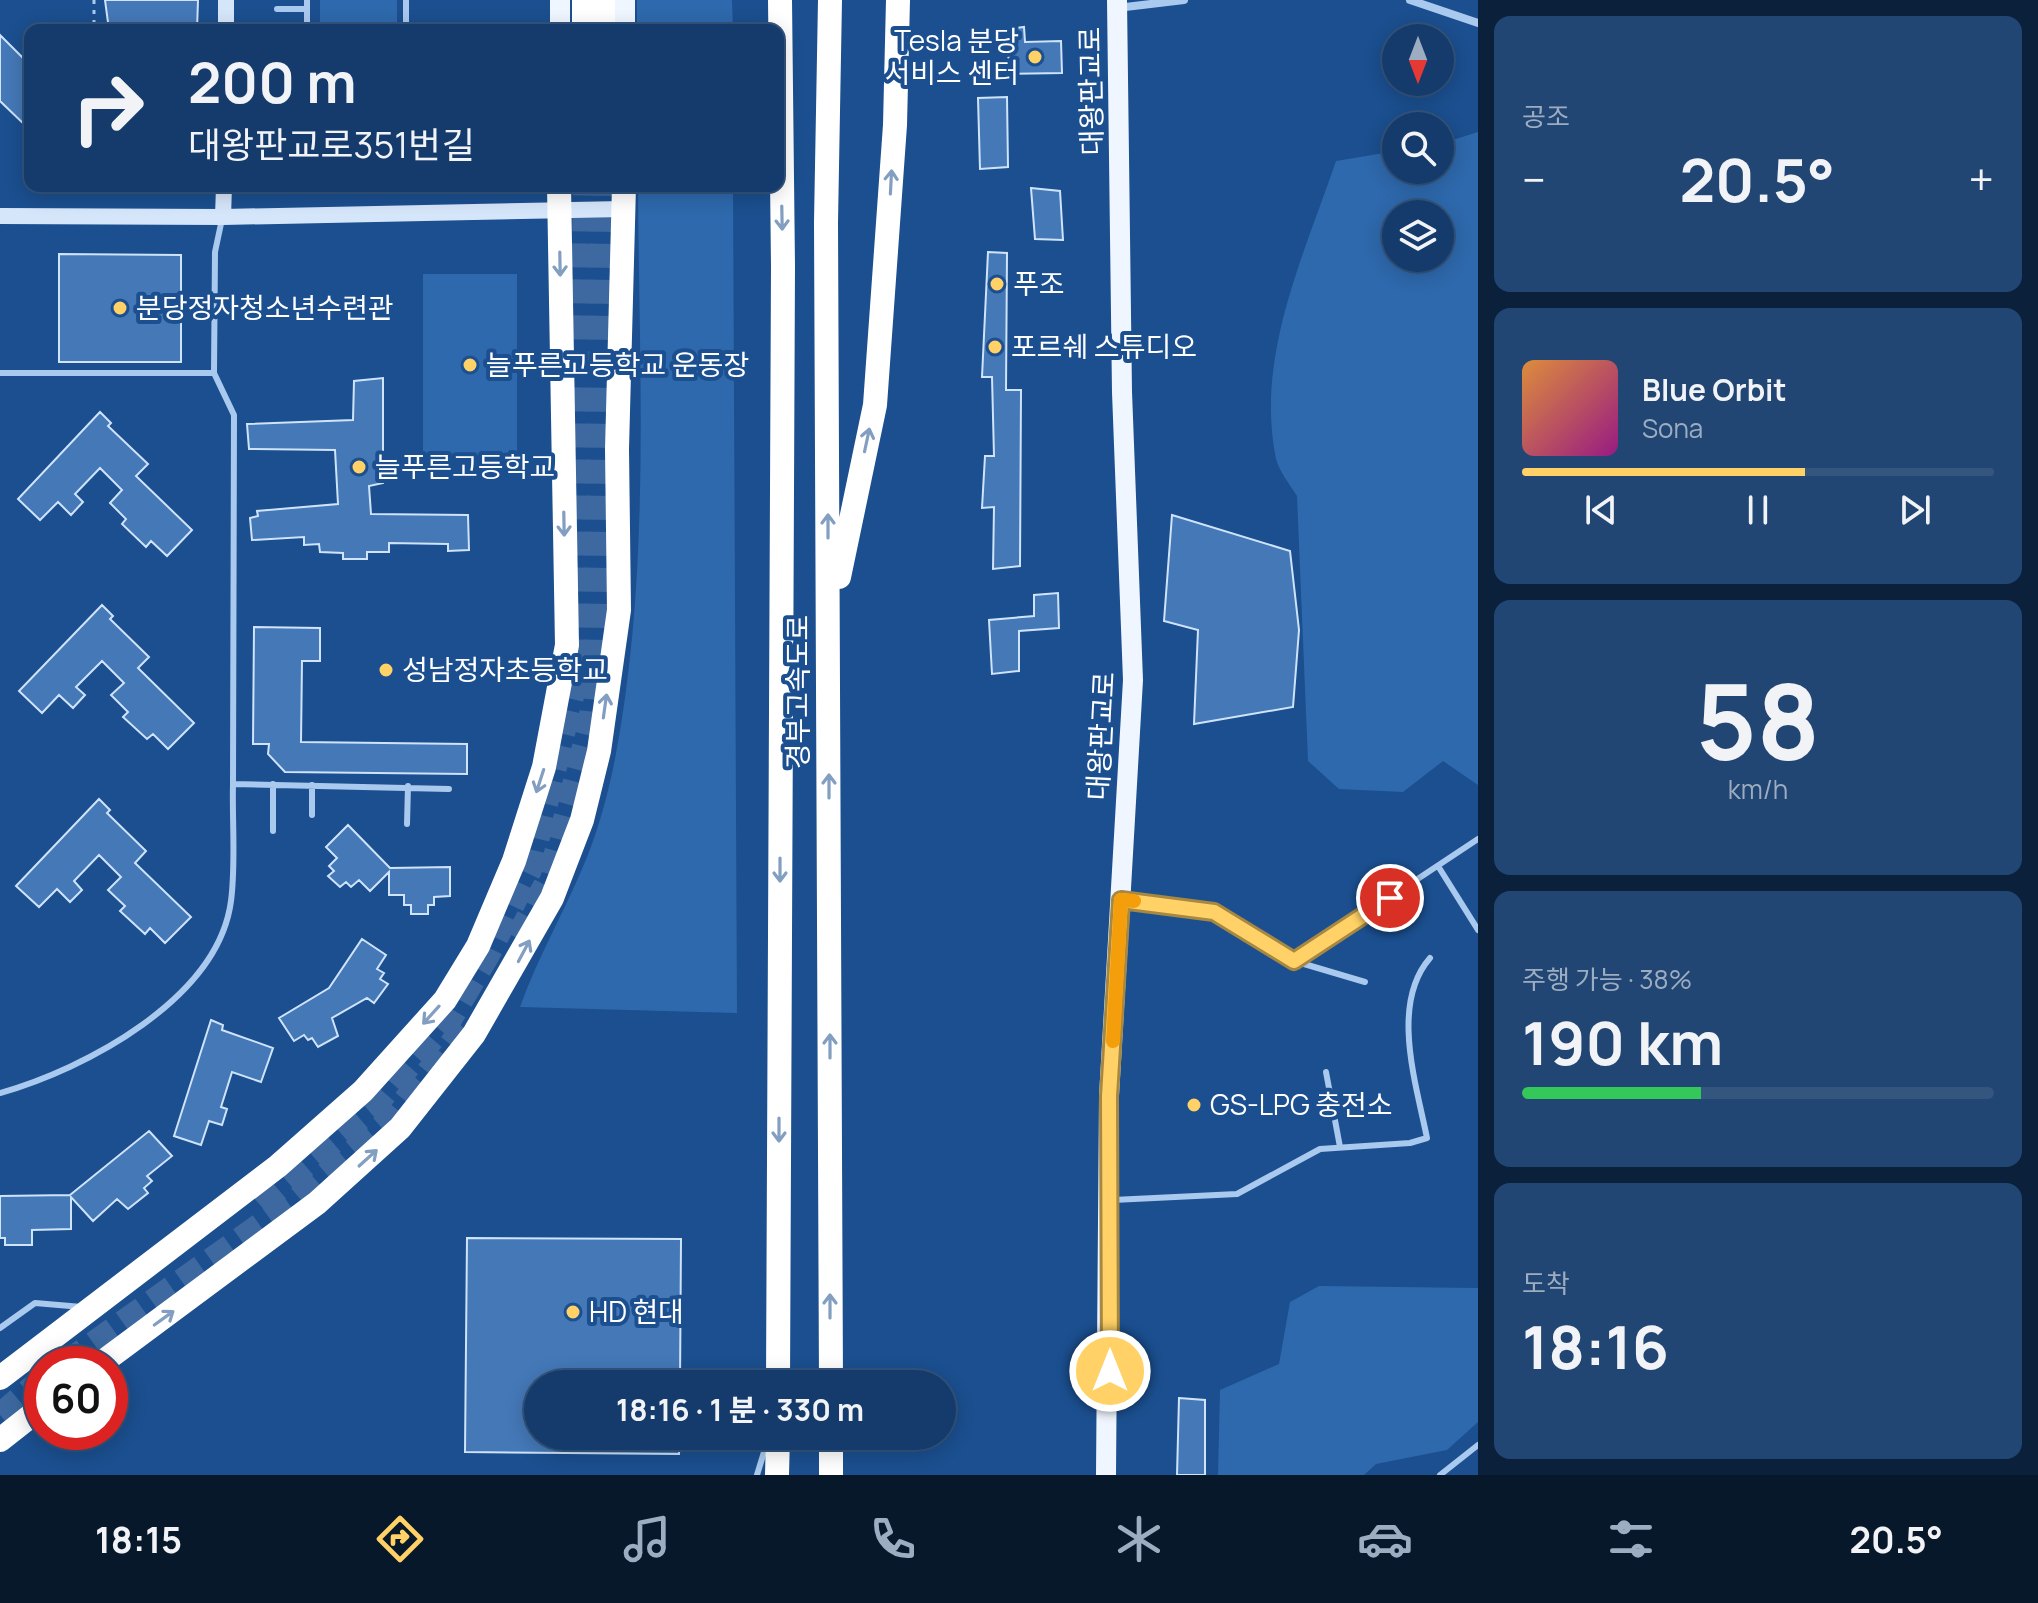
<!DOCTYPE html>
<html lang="ko">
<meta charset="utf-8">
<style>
:root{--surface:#143b6b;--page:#214673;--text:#f1f3f6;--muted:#9dadc1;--line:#33557e;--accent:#ffd166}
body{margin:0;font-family:Manrope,"Noto Sans KR",sans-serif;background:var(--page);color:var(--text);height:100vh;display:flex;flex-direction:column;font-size:30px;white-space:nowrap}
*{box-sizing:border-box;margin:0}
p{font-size:26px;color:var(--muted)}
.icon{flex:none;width:44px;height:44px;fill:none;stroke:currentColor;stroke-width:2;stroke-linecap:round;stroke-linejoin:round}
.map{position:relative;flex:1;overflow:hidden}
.side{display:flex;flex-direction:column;gap:16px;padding:16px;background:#0b203b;width:560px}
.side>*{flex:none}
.banner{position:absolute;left:24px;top:24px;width:760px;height:168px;border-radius:16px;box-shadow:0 4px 20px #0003,0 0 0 2px var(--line);background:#143b6b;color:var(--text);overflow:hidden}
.needle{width:52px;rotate:180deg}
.fabs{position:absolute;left:1382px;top:24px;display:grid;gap:16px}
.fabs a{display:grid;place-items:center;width:72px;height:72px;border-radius:50%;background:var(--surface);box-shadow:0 4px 20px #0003,0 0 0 2px var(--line);font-size:40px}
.speed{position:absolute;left:24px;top:1346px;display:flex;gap:16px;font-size:40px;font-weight:700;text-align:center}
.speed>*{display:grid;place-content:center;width:104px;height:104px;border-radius:50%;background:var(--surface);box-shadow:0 4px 20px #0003,0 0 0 2px var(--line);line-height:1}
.speed .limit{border:12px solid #d22;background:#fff;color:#111}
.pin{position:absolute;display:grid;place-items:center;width:68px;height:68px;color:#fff;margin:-34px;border:4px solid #fff;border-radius:50%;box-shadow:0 2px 8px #0007}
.me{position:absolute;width:88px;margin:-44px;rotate:0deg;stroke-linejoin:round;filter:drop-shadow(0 0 6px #0008)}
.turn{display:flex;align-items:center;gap:28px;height:168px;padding:0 32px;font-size:36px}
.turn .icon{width:104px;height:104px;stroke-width:2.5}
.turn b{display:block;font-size:56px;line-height:68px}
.big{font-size:60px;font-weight:700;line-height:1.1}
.side .widget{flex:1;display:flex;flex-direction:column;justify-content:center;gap:12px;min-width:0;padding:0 28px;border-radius:16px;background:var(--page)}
.side .dial{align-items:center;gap:0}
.dial b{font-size:104px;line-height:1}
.song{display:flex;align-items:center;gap:24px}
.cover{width:96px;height:96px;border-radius:12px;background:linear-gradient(135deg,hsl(30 70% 55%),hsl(310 70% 35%))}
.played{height:8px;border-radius:4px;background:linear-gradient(90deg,var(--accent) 60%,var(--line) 60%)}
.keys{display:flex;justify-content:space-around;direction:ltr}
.heat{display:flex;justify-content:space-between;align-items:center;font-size:44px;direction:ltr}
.charge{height:12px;border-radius:6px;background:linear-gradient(90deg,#34c759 38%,var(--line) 0)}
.trip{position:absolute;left:524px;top:1370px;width:432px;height:80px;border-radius:40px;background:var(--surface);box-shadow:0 4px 20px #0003,0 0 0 2px var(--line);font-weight:700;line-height:80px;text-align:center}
.menu{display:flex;height:128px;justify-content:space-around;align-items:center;background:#08182b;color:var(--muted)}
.menu .icon{width:56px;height:56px}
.menu .selected{color:var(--accent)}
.menu b{font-size:36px;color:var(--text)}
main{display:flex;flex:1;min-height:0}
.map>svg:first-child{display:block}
.green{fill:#2e69ad;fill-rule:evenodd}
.building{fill:#4478b7;stroke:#cfe3fa;stroke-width:2}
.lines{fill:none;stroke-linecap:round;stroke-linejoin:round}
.highway-tunnel{stroke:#3d69a0;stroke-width:24;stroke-dasharray:24 12;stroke-linecap:butt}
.path{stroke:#a9c9ee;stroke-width:3;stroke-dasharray:4 6;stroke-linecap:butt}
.lane{stroke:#a9c9ee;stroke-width:6}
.street{stroke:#a9c9ee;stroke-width:8}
.secondary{stroke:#d6e6fa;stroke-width:16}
.primary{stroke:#f0f6ff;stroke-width:20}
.highway{stroke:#fff;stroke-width:24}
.oneway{stroke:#829ec1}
.route-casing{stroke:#a68842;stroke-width:20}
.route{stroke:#ffd166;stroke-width:14}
.slow{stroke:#f59e0b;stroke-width:14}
.poi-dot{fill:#ffd166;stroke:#1b4f8f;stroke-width:3}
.labels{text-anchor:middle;stroke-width:8;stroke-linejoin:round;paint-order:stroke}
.poi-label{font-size:28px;fill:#fff;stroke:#1b4f8f;text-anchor:start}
.street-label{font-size:28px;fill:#fff;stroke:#1b4f8f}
</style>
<main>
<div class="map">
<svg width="1478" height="1475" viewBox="0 0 1478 1475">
<rect width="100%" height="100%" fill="#1b4f8f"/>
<path class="green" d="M320 0H397V30H320Z
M637 0H732L733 30H637Z
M1478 132V785L1443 761 1403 792 1339 789 1308 761 1297 496C1290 485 1279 471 1276 459 1255 357 1304 255 1336 161L1396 151V170H1440V144ZM1396 214H1440V258H1396Z
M638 186H733L737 1013 520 1007C537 959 562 916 582 869 597 836 608 794 615 759 651 571 639 376 638 186Z
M423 274H517V456L423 455Z
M1319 1286 1478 1288V1422L1447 1450 1376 1464 1364 1475H1218L1220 1390 1279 1364 1290 1302Z"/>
<path class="building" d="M105 0H198L197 30H109Z
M1024 27 1025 42 1061 41 1062 73 1008 74 1009 29Z
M0 35 30 65V130L0 101Z
M1007 97 1008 167 980 169 978 98Z
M1031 188 1060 191 1063 240 1035 239Z
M988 252 1007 253 1006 390H1021L1020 566 993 569 994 507 982 508 985 456H994L992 377H982Z
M59 254 181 255V362H59Z
M383 378V483L369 486 371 514 468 515 469 550 448 551V544L389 543V552H367V559H343V553L320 552 319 544 304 545V537L252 540 250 518 258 516 257 511 338 504 335 450 249 449 247 424 353 420 354 381Z
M100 412 111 423 108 426 148 464 136 476 192 530 167 556 151 541 146 547 122 524 126 519 110 503 122 490 100 468 75 494 83 502 71 515 58 502 40 520 18 499Z
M1172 515 1290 551 1299 630 1293 707 1194 724 1198 630 1164 621Z
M1058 593 1059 628 1019 631V671L992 674 989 620 1034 616V595Z
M102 605 113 616 110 619 149 657 138 668 194 723 168 749 153 734 147 739 123 717 128 712 111 695 124 683 102 661 76 687 85 695 73 708 59 695 42 713 19 691Z
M254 627 320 628V661H302L301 742 467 744V774L285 772 268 754 269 744H253Z
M99 799 110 810 107 813 146 851 135 863 191 917 165 943 150 928 145 934 120 911 125 906 108 890 121 877 99 855 74 881 82 890 70 902 57 889 39 907 16 886Z
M348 825 390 868 450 867V896L434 897V905H428V914H411V905H404V895H389V872L370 891 359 880 351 887 346 882 340 887 328 876 334 871 329 866 337 858 326 847Z
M362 939 386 955 377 969 384 973 380 979 388 984 374 1003 367 998 332 1018 338 1036 318 1047 312 1038 308 1040 304 1035 294 1041 279 1018 329 988Z
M211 1020 223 1025 222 1030 273 1048 261 1082 232 1072 221 1107 227 1109 222 1125 209 1121 201 1145 174 1136Z
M149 1131 172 1156 147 1176 152 1181 144 1188 148 1193 128 1209 117 1199 93 1221 71 1197V1229L32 1230V1245H5V1238H0V1196L70 1195Z
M467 1238 681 1239 680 1384H538V1436H680L679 1454 465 1452Z
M1179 1398 1205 1400V1475H1177Z"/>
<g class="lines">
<path class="highway-tunnel" d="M517 938 550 876 590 724 595 678 603 186
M260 1205 372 1109 451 1018 488 955 530 870 577 676 585 186
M64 1364 298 1198 387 1122 464 1028
M0 1415 42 1379"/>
<path class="path" d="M94 0V30"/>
<path class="lane" d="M307 0V30
M277 9H307
M406 30V0
M0 373H214L215 252 222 219
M214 373 234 415 233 784 449 789
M273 784V831
M312 785V815
M407 824 408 786
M1438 866 1478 930
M1125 900 1214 912 1294 961 1478 839
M1294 961 1365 982
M1326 1072 1340 1147
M0 1093C85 1069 218 999 231 901 236 863 232 822 233 784
M1113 1200 1237 1194 1320 1149 1410 1143 1427 1138C1416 1083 1390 1004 1430 958
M0 1328 35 1303 82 1307
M757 1475 768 1439
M1440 1475 1478 1445"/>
<path class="street" d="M1410 0 1478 23
M1117 8 1184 0"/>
<path class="secondary" d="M226 0V30
M0 216 223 217 623 209
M223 217 224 186"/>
<path class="primary" d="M560 0V30
M625 0V30
M1106 1475 1109 1096 1133 680 1122 392 1117 0"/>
<path class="highway" d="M584 0V30
M830 0 826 222 831 1384
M603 30V0
M839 577 875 405 895 125 898 0
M100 1364 317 1203 400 1128 474 1034 552 898 582 820 599 751 619 610 617 449 624 186
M0 1378 278 1166 363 1091 445 1000 478 946 514 861 544 767 567 645 559 186
M778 1384 783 266 780 0
M831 1436V1475
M0 1440 42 1407
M777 1475 778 1436"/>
</g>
<defs><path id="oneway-shaft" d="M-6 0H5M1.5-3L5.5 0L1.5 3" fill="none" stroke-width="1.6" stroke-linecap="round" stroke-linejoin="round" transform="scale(2)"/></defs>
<g class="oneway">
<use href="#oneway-shaft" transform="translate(891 182) rotate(-87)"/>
<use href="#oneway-shaft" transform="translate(782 218) rotate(89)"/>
<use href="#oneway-shaft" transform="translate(560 264) rotate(89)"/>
<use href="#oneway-shaft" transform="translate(867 440) rotate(-78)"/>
<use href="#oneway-shaft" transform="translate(564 524) rotate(89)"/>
<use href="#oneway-shaft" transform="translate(828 526) rotate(-90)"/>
<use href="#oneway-shaft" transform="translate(605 706) rotate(-82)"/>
<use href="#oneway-shaft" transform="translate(540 781) rotate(108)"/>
<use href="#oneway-shaft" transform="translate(829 786) rotate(-90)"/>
<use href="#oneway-shaft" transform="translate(780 870) rotate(90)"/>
<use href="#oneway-shaft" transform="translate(524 951) rotate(-62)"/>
<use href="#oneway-shaft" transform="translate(431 1015) rotate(132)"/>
<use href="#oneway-shaft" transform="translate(830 1046) rotate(-90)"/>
<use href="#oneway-shaft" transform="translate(779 1130) rotate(90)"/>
<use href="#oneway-shaft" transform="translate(368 1158) rotate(-42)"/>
<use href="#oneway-shaft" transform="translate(830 1306) rotate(-90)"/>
<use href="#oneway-shaft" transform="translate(164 1318) rotate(-36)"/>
</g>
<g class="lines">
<defs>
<path id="route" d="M1110 1371 1109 1096 1121 900 1214 912 1294 961 1390 898"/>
</defs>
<use href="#route" class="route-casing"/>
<use href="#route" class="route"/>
<path class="slow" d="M1113 1041 1121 900 1134 901"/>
</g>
<g class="poi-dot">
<circle cx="1035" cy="57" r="8"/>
<circle cx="997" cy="284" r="8"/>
<circle cx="120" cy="308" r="8"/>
<circle cx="995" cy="347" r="8"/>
<circle cx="470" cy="365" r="8"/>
<circle cx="359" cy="467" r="8"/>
<circle cx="386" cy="670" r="8"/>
<circle cx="1194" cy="1105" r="8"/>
<circle cx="573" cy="1312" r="8"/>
</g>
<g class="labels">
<g class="poi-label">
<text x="1019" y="51" text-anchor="end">Tesla 분당<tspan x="1019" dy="32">서비스 센터</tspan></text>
<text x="1013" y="294">푸조</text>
<text x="136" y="318">분당정자청소년수련관</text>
<text x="1011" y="357">포르쉐 스튜디오</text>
<text x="486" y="375">늘푸른고등학교 운동장</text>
<text x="375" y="477">늘푸른고등학교</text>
<text x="402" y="680">성남정자초등학교</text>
<text x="1210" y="1115">GS-LPG 충전소</text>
<text x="589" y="1322">HD 현대</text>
</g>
<g class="street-label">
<text transform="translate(1091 91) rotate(-91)" y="10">대왕판교로</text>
<text transform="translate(798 692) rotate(-90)" y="10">경부고속도로</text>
<text transform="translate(1101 736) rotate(-87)" y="10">대왕판교로</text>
</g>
</g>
</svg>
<div class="fabs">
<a><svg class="needle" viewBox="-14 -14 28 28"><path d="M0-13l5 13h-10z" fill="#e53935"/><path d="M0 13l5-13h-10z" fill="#9dadc1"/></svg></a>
<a><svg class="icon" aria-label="search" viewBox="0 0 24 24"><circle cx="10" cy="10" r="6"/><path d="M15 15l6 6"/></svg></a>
<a><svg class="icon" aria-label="layers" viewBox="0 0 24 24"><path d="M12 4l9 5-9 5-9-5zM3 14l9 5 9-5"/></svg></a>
</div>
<div class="speed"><div class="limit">60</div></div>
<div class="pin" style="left:1390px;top:898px;background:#d93025"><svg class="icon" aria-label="arrive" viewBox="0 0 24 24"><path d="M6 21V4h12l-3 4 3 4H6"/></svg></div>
<svg class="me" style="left:1110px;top:1371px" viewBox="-20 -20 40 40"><circle r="17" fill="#ffd166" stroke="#fff" stroke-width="3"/><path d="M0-11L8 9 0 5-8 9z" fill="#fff"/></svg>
<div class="trip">18:16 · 1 분 · 330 m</div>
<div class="banner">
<div class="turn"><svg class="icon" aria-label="right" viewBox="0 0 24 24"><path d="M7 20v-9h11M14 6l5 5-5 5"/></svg><div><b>200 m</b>대왕판교로351번길</div></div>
</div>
</div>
<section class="side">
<div class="widget"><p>공조</p>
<div class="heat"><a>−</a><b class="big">20.5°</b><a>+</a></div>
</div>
<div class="widget">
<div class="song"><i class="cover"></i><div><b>Blue Orbit</b><p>Sona</p></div></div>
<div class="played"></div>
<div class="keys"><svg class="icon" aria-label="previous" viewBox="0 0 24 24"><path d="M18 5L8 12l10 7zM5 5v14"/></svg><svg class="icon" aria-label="pause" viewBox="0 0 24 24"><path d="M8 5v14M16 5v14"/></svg><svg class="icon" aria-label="next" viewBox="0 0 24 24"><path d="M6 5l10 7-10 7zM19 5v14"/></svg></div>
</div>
<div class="widget dial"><b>58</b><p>km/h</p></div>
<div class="widget"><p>주행 가능 · 38%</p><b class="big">190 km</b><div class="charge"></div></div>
<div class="widget"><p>도착</p><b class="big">18:16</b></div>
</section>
</main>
<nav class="menu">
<b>18:15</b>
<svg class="icon selected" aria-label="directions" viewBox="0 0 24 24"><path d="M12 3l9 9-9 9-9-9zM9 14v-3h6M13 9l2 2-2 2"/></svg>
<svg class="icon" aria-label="music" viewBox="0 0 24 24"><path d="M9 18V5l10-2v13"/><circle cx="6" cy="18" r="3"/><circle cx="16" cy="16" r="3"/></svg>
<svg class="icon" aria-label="phone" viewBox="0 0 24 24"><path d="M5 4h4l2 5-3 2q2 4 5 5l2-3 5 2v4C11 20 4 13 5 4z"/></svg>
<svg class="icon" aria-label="climate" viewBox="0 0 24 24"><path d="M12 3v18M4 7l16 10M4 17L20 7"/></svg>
<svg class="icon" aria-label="car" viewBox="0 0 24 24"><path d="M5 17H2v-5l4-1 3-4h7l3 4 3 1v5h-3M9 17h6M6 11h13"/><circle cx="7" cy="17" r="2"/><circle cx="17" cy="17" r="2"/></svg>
<svg class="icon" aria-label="filters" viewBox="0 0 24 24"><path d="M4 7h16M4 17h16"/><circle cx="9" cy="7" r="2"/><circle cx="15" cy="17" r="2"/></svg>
<b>20.5°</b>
</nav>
